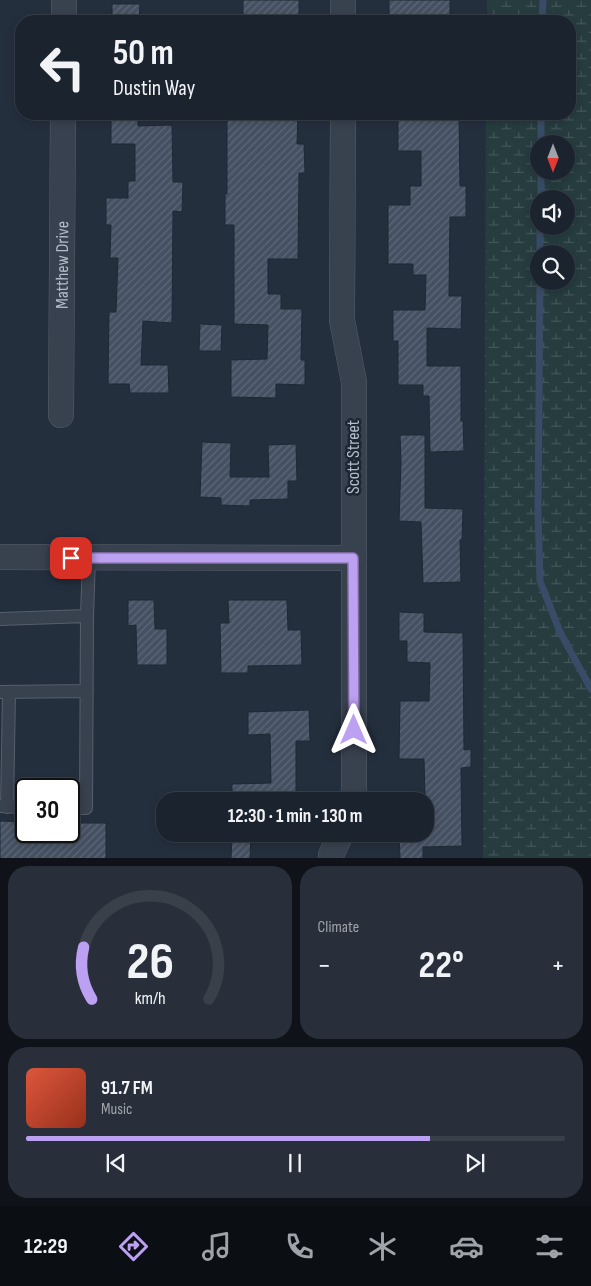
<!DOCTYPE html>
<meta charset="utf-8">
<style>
:root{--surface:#1b232e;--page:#282f3a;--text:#f1f3f6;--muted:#a0a4aa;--line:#39404a;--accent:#bca0f2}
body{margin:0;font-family:"Sofia Sans Condensed",sans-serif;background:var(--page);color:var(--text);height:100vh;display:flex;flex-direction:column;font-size:19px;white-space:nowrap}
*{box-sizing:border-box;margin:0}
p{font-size:16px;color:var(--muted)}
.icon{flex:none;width:28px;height:28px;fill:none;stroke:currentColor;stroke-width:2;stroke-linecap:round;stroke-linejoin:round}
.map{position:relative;height:858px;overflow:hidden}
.panel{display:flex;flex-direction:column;gap:8px;padding:8px;background:#0f1319;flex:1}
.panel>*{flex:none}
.guide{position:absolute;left:15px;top:15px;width:561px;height:105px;border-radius:20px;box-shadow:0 2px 8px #0003,0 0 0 1px var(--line);background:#1b232e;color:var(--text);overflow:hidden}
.needle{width:32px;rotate:180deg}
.controls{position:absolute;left:530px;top:135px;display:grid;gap:10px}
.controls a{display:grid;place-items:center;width:45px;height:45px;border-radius:50%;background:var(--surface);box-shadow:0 2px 8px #0003,0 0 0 1px var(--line);font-size:25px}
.speed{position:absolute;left:15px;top:778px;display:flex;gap:10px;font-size:25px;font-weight:700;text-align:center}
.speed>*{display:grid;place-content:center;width:65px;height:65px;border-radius:50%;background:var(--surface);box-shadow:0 2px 8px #0003,0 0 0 1px var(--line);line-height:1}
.speed .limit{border:2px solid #111;border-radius:8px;background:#fff;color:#111}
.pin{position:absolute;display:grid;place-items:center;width:42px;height:42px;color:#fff;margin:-21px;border-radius:10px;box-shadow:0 2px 8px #0006}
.me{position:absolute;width:55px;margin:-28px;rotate:0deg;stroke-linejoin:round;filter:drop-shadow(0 0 4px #0008)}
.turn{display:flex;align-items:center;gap:18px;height:105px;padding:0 15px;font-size:22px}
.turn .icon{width:65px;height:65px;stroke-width:2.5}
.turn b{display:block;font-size:35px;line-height:42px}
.big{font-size:38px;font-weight:700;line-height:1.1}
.panel .widget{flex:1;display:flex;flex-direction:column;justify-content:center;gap:8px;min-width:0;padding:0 18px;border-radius:20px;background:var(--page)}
.panel .dial{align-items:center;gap:0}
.dial svg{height:130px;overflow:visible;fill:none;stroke:var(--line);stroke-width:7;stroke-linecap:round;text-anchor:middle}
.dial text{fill:var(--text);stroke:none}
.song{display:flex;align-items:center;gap:15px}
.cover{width:60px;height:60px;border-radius:8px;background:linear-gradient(135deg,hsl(10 70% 55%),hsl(10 70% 35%))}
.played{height:5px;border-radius:2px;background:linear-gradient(90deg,var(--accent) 75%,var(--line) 75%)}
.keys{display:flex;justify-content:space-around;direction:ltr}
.heat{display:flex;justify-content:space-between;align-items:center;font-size:28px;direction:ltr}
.panel .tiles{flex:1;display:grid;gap:8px;grid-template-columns:1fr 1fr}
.widget:last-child{grid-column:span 2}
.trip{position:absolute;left:156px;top:792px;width:278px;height:50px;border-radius:20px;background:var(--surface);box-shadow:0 2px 8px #0003,0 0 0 1px var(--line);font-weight:700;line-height:50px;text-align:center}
.dock{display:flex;height:80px;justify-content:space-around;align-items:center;background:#0b0e12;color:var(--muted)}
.dock .icon{width:35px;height:35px}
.dock .selected{color:var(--accent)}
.dock b{font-size:22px;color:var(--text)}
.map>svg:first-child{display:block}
.wetland{fill:url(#wetland-marsh);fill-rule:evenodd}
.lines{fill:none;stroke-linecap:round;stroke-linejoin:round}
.stream{stroke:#394c67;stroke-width:7}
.building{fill:url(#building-hatch);stroke:#1f2835}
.service-casing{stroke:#565f6c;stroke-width:14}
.minor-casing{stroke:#565f6c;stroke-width:26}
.service{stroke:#38414e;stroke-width:12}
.minor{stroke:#38414e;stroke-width:25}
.route-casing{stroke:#7a689d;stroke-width:12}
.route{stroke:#bca0f2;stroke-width:9}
.labels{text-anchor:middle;stroke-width:5;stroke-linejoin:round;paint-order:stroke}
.street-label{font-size:18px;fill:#b4bcc9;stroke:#1d2633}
</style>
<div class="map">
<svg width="591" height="859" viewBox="0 0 591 859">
<defs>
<pattern id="wetland-marsh" width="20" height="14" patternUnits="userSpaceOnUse" patternTransform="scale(1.25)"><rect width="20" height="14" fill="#263c3f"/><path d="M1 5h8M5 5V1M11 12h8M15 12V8" fill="none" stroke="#435659"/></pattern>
<pattern id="building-hatch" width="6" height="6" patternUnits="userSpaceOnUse" patternTransform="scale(1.25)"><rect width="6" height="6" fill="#455162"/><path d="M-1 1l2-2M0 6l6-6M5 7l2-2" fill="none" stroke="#5d6877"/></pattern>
</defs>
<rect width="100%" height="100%" fill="#242f3e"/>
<path class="wetland" d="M487 0H591V858H483L486 114H570V21H487ZM539 144H566V171H539ZM539 199H566V226H539ZM539 254H566V281H539Z"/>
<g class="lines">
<path class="stream" d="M542 21 543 0
M541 144V114
M541 199V171
M540 254V226
M540 281 538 512 540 581 560 632 591 689"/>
</g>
<path class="building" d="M243 0H299V21H243Z
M389 0H450V21H389Z
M112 4H140L139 21H112Z
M227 114H298L297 144H304L305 173H299L298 259H268V294H281V309H302L301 360H305V385L276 384V398L231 397V360L267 359 268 325 234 324V225H225V194H227Z
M398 114H459L460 186H466V217H450L449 296H462L461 329 427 328V366H461V421H463L464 451 430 452 429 396H423V385H398V341H393V310H425L426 275H413V264H388V205H410V186H421V151H398Z
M111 119H138V126L172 125 173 182H183L182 212 173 211 172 323 143 321 141 365H168L169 393H130L129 384H108L109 312H116L118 258H110L111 225H106V198H128V181H135V144H111Z
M200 324 222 325 221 351H199Z
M400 435H425V508L463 509 462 540H460L461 582 423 583 421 522 399 521 401 462Z
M202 442 231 443 230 477H269L268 445 296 444 297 481H288V499L250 500V506L221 505V498L200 497Z
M128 600H154L155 629H167V665H137L136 625 128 626Z
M228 600H287L288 630H301L302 665 248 666V673H221L220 623H229Z
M399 612 424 613V632L463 633 464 750 471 749V767L461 768 462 846 423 847V859H400L399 834H425V801H406V797H425L424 759H399L400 701H429L430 663 407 662V641H399Z
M309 710 310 741H296V792H288V801H232V784L271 783 270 734 248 735V712Z
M0 821 26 822V831H69V823H106V859H0Z
M232 834H251L250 859H231Z"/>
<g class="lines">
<defs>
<path id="service" d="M87 616 89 558
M0 619 87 616 86 808H69
M0 692 87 691
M0 806 26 807
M7 807 9 692"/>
<g id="minor">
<path d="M64 21V0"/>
<path d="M343 21V0"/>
<path d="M343 114 342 320 354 382V788L353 801"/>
<path id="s1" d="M61 415 63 114"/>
<path d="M0 557 353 558"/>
<path d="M331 855 341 834"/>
</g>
</defs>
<use href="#service" class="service-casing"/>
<use href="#minor" class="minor-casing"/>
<use href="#service" class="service"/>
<use href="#minor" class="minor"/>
</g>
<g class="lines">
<defs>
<path id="route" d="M71 558H353L354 730"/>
</defs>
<use href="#route" class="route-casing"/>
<use href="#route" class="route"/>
</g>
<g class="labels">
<g class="street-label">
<text dy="6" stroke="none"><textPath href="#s1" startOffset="150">Matthew Drive</textPath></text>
<text transform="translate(353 457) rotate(-90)" y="6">Scott Street</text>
</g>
</g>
</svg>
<div class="controls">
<a><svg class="needle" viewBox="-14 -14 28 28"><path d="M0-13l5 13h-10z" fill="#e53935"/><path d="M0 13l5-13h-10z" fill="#a0a4aa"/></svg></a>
<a><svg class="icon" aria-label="sound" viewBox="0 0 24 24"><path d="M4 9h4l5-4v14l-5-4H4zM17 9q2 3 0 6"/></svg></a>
<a><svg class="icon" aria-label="search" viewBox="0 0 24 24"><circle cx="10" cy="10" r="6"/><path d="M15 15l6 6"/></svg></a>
</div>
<div class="speed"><div class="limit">30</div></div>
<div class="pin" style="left:71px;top:558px;background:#d93025"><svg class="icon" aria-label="arrive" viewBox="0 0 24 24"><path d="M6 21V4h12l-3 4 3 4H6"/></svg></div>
<svg class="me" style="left:354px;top:730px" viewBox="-20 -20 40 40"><path d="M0-17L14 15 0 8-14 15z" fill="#bca0f2" stroke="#fff" stroke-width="4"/></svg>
<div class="trip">12:30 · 1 min · 130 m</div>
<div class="guide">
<div class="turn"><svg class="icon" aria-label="left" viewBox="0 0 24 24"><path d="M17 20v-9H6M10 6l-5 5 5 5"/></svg><div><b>50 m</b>Dustin Way</div></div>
</div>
</div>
<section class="panel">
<div class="tiles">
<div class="widget dial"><svg viewBox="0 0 100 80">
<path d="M14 69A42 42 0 1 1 86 69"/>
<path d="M14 69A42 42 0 0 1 9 37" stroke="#bca0f2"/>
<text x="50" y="56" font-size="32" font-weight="700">26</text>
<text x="50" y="72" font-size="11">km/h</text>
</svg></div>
<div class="widget"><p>Climate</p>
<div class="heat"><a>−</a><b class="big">22°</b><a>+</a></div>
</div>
<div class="widget">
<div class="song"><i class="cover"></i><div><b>91.7 FM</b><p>Music</p></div></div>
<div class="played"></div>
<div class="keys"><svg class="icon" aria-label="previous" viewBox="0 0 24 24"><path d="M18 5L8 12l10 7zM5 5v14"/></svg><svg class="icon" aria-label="pause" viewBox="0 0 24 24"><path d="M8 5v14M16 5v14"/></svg><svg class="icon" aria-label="next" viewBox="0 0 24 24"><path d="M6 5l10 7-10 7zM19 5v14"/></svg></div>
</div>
</div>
</section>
<nav class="dock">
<b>12:29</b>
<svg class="icon selected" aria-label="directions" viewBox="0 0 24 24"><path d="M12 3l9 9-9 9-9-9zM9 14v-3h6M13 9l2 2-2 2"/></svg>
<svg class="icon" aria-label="music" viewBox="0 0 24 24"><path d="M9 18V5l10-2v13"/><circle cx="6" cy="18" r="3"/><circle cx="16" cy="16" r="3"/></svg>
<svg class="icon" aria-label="phone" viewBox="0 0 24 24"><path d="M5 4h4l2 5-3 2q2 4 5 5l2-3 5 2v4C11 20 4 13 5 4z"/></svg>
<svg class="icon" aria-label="climate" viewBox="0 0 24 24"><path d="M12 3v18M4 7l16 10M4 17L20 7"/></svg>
<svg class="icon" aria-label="car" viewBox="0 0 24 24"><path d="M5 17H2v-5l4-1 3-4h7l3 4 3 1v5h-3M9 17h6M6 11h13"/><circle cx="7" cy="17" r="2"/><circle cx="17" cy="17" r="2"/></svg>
<svg class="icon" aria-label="filters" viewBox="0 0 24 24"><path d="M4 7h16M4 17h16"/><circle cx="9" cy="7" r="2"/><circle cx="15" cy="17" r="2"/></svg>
</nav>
